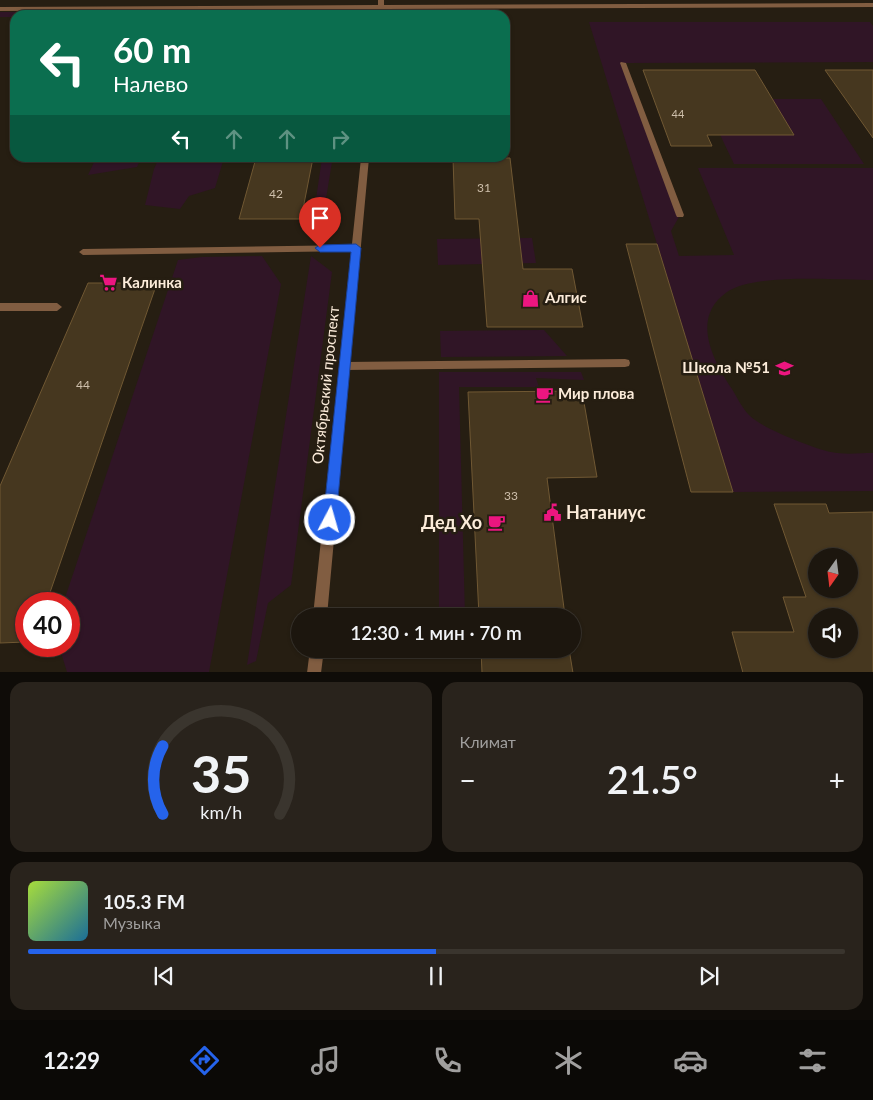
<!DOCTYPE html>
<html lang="ru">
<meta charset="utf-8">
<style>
:root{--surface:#1c160e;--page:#29231c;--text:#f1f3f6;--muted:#a09f9e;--line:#3a352e;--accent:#2563eb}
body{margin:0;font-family:Lato,sans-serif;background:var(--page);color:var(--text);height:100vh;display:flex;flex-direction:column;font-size:19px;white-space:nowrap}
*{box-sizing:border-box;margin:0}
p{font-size:16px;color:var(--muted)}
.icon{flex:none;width:28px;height:28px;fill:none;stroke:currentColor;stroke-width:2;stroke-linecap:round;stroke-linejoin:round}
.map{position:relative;height:672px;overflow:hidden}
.side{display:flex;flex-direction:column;gap:10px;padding:10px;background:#0f0c08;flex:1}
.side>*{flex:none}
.guide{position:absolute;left:10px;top:10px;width:500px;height:152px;border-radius:15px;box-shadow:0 1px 4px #0004,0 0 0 1px var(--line);background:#0b6e4f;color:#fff;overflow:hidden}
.needle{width:32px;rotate:194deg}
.controls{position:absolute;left:808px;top:548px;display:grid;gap:10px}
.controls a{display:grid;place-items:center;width:50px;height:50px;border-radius:50%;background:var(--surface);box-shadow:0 1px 4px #0004,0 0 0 1px var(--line);font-size:25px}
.speed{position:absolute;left:15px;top:592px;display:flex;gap:10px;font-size:25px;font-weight:700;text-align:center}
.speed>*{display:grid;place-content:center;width:65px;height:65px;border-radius:50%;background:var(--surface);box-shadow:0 1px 4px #0004,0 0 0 1px var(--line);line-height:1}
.speed .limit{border:8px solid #d22;background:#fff;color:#111}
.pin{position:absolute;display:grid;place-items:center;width:42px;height:42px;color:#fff;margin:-51px -21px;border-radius:50% 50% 50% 0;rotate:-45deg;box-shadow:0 0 5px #0007}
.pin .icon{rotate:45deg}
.me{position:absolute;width:55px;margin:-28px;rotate:6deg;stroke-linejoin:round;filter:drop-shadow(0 0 4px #0008)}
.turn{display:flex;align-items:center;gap:18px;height:105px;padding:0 20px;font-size:22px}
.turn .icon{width:65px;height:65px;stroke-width:2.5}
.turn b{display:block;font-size:35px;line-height:42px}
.lanes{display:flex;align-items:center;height:48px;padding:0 20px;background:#0003;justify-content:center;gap:25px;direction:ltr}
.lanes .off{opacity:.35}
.big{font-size:38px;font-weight:600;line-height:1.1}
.side .tile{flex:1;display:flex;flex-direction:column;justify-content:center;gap:8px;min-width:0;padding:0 18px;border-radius:15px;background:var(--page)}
.side .dial{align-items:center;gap:0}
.dial svg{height:130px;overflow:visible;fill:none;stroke:var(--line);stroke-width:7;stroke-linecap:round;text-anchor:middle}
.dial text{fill:var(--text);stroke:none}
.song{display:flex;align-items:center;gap:15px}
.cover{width:60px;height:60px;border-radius:8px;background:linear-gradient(135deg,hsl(80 70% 55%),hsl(200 70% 35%))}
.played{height:5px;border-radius:2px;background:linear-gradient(90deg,var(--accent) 50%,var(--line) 50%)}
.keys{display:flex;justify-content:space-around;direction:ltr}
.heat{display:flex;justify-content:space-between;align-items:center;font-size:28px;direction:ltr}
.side .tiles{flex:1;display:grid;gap:10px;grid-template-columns:1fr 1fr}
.tile:last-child{grid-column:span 2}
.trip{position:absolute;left:291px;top:608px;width:290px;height:50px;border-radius:25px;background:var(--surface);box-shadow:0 1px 4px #0004,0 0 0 1px var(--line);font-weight:600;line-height:50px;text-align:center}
.tab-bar{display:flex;height:80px;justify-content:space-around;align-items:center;background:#0b0906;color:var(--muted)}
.tab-bar .icon{width:35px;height:35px}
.tab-bar .selected{color:var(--accent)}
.tab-bar b{font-size:22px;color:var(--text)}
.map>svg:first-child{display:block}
.green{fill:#301526}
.building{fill:#46371f;stroke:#705833;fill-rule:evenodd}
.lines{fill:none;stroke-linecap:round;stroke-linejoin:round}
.service{fill:#815d41;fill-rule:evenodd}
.tertiary{fill:#815d41;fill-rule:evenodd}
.route{fill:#2563eb;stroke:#184099}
.labels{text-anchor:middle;stroke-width:5;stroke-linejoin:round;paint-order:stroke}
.far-number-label{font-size:11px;fill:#cebfab}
.number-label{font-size:12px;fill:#cebfab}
.poi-label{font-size:15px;font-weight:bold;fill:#fcecda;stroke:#261e12;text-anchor:start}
.street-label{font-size:15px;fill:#fcecda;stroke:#261e12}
.near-poi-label{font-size:18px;font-weight:bold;fill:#fcecda;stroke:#261e12;text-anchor:start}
</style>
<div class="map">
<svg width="873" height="673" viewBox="0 0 873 673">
<rect width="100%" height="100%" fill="#261e12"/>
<path class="green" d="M178 11H318L317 15H176Z
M0 12H153L151 15H15V17H0Z
M589 22H870L873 26V62L624 63 680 215 671 231 679 256 734 255 698 168H873V280C838 280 754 273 727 292 690 318 713 360 732 389 737 397 742 408 749 415 761 428 813 448 831 452 844 455 860 453 873 453V491L733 492Z
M703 99H821L864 164H734Z
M96 158H141L137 167 88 175Z
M159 158H224L215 188 189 196 180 209 145 205 154 169Z
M322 158H339L332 162 326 199H316Z
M532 238 536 263 438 265 437 239Z
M262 256 281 284 209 672H67L59 646H69V604H63L178 260 202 257Z
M311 256 332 272 291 585 268 603 256 661 247 665Z
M544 330 567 356 441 357 440 331Z
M439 372H581L584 380 536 378 539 387H459L465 616H439Z"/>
<path class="building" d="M643 70H755L794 135H707L712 146H671Z
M825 70H873V138Z
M256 158H313L301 219H239Z
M453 158H510L523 269H572L583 327H487L479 219H455Z
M626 244H657L733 492H691Z
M88 283H157L46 604H26V642L0 643V486Z
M582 391 597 477 547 478 565 616H479L468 392Z
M774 504H826L829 513 873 512V673H743L732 632H794L783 597H806ZM816 556H849V589H816ZM816 616H849V649H816Z
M481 649H569L573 673H482Z"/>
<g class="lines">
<path class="service" d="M166 7 171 8 168 15H162Z
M621 62 626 63 684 215 683 217H677L676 215 620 63Z
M356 245 360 248 356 251 83 255 79 252 83 249Z
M0 303H57L62 307 57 311H0Z
M625 359 629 360 630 363 629 366 625 367 345 370 341 369 340 366 341 363 345 362Z"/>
<path class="tertiary" d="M378 0H384V5L873 3V7L383 9V15H377V9L0 11V7L378 5Z
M361 158H369L327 616H313Z
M310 649H324L321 673H307Z"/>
</g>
<path class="route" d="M356 244 361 248 336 520 334 525 330 527 325 525 323 520 351 252H320L315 248 320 245Z"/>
<defs>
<symbol id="supermarket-bare" viewBox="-9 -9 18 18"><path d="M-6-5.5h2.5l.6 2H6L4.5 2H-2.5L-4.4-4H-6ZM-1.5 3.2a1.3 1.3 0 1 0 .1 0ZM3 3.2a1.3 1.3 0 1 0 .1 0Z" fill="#ec1680" stroke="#261e12" stroke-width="2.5" paint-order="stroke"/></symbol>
<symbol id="shop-bare" viewBox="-9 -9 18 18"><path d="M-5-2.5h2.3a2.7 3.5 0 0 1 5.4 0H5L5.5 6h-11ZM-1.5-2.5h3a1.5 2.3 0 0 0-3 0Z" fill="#ec1680" stroke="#261e12" stroke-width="2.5" paint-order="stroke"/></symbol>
<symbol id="school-bare" viewBox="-9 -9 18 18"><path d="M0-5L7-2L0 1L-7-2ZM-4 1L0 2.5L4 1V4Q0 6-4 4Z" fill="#ec1680" stroke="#261e12" stroke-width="2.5" paint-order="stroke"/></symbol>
<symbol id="cafe-bare" viewBox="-9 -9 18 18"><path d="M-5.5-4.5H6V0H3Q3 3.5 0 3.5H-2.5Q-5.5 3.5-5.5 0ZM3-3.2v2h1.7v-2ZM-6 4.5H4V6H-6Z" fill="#ec1680" stroke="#261e12" stroke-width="2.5" paint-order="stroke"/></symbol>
<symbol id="civic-bare" viewBox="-9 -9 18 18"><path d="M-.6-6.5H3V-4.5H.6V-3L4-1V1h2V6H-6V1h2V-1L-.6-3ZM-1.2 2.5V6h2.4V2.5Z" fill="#ec1680" stroke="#261e12" stroke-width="2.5" paint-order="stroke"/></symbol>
</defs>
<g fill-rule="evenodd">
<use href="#supermarket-bare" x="96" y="270" width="25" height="25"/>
<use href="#shop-bare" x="518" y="286" width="25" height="25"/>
<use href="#school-bare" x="772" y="356" width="25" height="25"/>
<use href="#cafe-bare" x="532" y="382" width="25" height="25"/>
<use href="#civic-bare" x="540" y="500" width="25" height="25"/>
<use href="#cafe-bare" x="484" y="510" width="25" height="25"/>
</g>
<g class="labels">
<g class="far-number-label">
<text x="678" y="118">44</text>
</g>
<g class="number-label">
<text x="484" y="192">31</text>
<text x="276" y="198">42</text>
<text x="83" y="389">44</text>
<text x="511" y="500">33</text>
</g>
<g class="poi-label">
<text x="122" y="288">Калинка</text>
<text x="545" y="303">Алгис</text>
<text x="770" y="373" text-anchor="end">Школа №51</text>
<text x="558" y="399">Мир плова</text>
</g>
<g class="street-label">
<text transform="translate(326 385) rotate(-84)" y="5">Октябрьский проспект</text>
</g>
<g class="near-poi-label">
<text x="566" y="519">Натаниус</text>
<text x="482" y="529" text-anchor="end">Дед Хо</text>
</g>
</g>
</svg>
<div class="controls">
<a><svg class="needle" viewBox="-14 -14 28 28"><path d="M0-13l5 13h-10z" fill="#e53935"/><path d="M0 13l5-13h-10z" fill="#a09f9e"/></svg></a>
<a><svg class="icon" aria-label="sound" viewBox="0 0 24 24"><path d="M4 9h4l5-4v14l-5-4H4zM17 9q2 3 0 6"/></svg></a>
</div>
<div class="speed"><div class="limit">40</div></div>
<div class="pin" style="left:320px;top:248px;background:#d93025"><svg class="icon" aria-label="arrive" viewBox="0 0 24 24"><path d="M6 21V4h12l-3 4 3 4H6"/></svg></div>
<svg class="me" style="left:330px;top:520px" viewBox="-20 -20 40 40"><circle r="17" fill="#2563eb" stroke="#fff" stroke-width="3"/><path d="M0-11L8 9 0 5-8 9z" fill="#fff"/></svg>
<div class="trip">12:30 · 1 мин · 70 m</div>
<div class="guide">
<div class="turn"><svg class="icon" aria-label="left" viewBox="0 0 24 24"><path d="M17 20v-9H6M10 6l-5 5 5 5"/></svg><div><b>60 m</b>Налево</div></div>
<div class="lanes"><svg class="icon" aria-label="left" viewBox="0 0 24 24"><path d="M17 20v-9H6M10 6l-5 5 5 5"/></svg><svg class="icon off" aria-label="ahead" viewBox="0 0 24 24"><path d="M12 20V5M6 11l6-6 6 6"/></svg><svg class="icon off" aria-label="ahead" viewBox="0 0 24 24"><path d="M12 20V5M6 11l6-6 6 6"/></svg><svg class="icon off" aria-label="right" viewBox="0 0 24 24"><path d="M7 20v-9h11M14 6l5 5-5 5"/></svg></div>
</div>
</div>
<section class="side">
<div class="tiles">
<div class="tile dial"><svg viewBox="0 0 100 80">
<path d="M14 69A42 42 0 1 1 86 69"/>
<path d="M14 69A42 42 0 0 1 14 27" stroke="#2563eb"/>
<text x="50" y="56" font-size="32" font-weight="700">35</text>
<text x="50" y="72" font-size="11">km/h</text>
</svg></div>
<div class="tile"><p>Климат</p>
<div class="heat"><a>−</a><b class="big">21.5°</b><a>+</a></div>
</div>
<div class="tile">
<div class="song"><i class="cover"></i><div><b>105.3 FM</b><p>Музыка</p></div></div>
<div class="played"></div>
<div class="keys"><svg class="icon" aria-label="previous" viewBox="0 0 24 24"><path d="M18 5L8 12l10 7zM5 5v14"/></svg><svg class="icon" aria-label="pause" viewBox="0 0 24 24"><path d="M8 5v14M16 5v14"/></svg><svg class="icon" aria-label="next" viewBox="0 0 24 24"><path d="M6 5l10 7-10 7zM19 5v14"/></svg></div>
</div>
</div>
</section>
<nav class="tab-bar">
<b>12:29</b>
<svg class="icon selected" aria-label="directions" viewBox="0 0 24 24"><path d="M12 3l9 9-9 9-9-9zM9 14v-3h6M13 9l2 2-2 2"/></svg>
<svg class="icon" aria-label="music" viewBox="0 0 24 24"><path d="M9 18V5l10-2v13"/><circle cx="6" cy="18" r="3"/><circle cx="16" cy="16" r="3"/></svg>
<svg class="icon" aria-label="phone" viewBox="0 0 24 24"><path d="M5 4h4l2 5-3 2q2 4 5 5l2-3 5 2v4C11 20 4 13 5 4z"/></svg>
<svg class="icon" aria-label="climate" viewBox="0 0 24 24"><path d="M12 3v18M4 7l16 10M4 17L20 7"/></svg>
<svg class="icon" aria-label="car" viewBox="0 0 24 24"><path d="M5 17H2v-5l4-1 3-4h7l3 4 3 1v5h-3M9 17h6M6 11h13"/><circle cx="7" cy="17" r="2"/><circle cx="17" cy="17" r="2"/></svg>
<svg class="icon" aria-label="filters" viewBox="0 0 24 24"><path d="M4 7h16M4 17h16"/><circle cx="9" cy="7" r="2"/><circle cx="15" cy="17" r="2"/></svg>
</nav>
